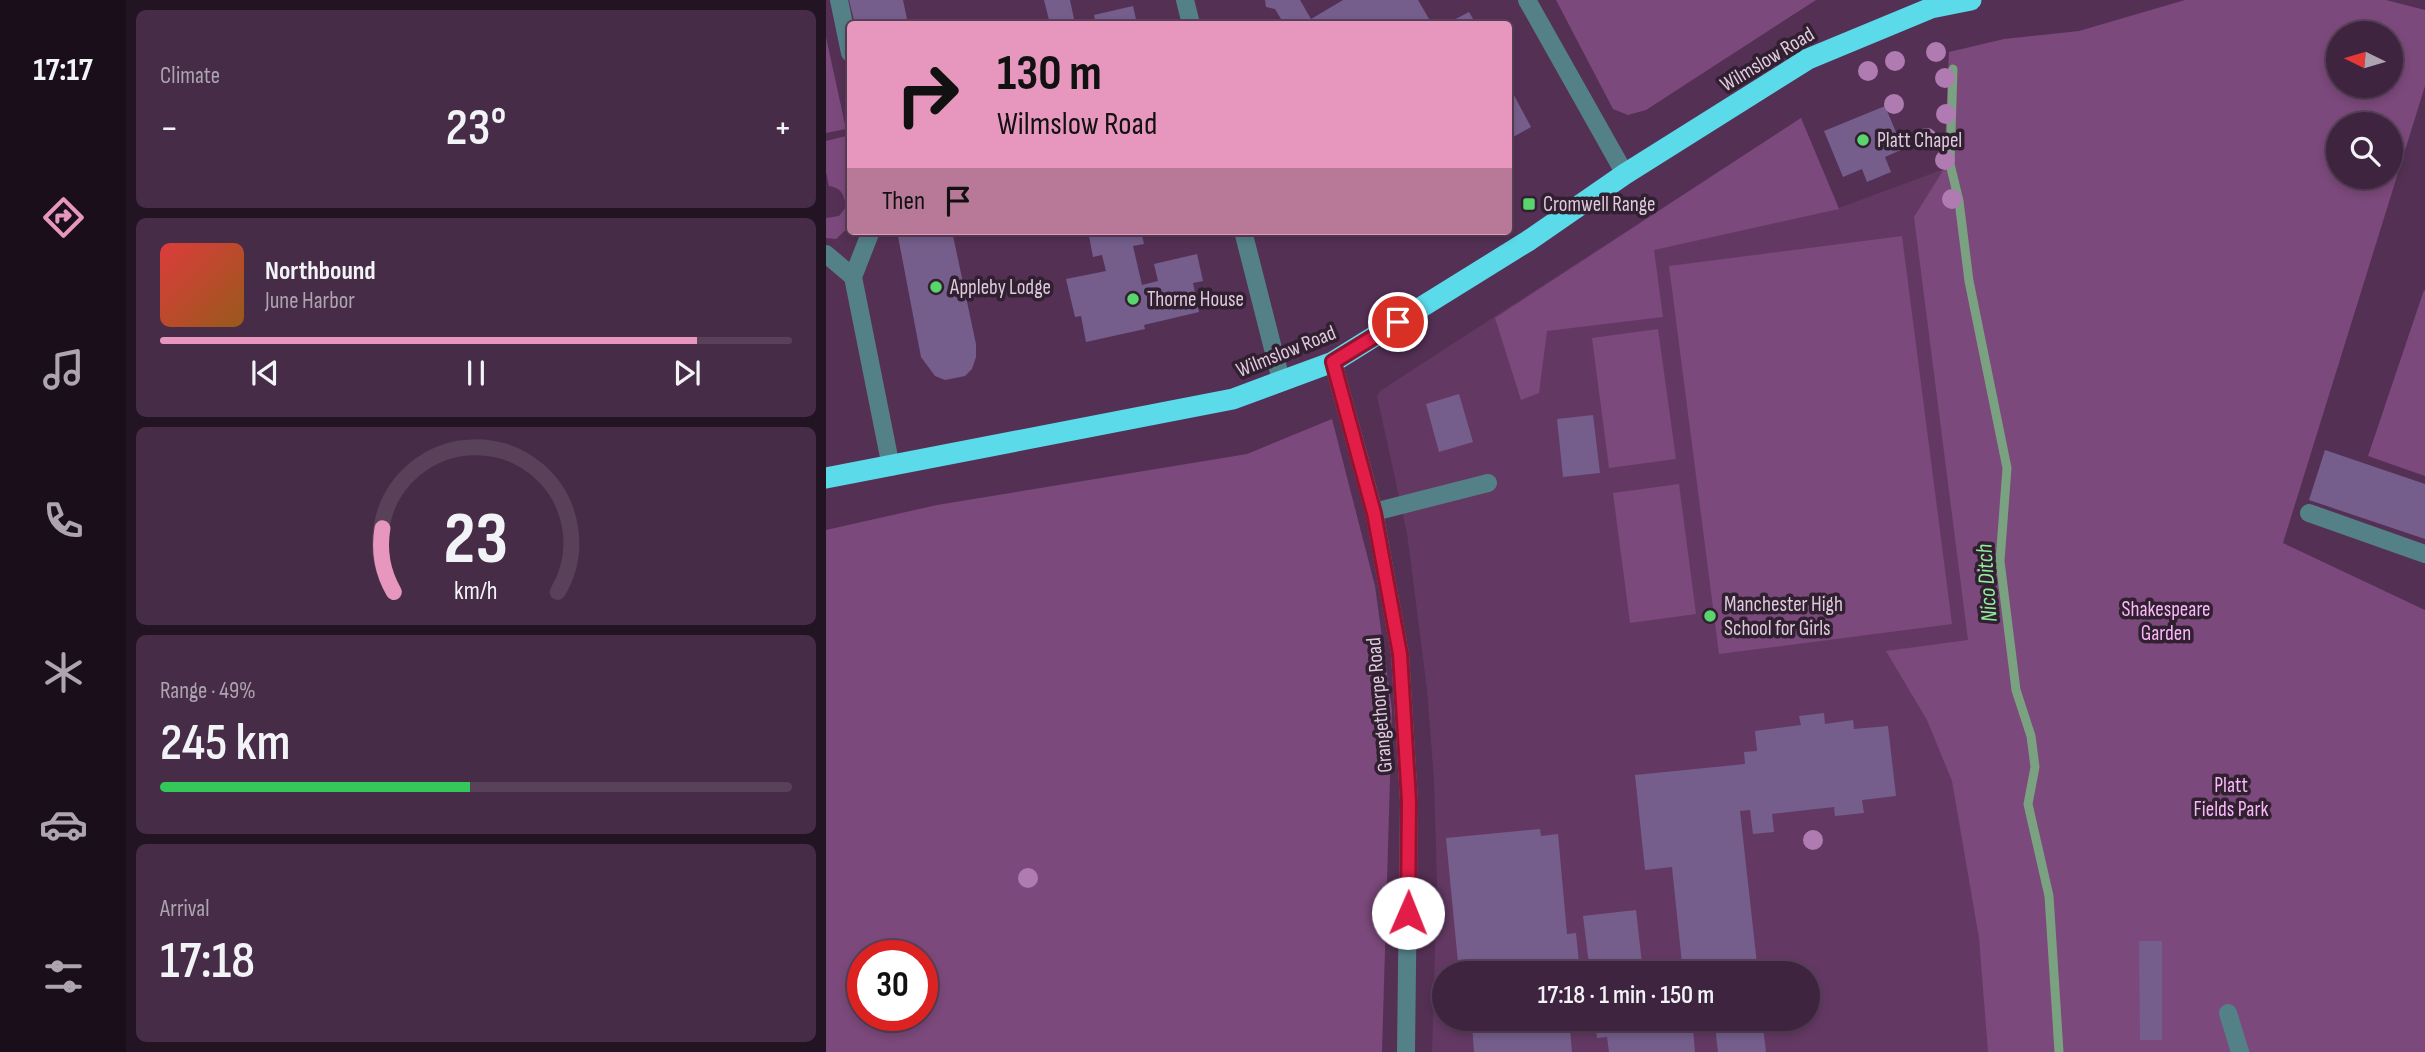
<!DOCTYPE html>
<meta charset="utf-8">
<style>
:root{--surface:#3f2440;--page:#462c47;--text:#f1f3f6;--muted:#ada4b1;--line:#584159;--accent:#e797bd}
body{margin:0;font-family:"Sofia Sans Condensed",sans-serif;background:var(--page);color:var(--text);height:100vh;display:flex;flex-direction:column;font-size:26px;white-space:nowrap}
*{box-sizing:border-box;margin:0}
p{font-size:23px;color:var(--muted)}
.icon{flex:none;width:38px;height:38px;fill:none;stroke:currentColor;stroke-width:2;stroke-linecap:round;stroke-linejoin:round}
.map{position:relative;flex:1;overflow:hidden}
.side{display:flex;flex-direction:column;gap:10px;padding:10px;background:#231423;width:700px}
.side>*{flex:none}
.guide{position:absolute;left:21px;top:21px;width:665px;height:214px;border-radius:7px;box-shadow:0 4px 10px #0003,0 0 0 2px var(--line);background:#e797bd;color:#111;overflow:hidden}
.needle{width:46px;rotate:275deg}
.fabs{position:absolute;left:1500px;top:21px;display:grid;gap:14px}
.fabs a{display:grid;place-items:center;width:77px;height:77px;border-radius:50%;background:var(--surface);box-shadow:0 4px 10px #0003,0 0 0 2px var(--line);font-size:35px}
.speed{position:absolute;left:21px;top:940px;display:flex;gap:14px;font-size:35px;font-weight:700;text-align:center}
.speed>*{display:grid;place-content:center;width:91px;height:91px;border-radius:50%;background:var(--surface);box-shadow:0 4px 10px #0003,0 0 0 2px var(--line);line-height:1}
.speed .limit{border:10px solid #d22;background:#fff;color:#111}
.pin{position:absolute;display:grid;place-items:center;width:60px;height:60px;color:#fff;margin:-30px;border:4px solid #fff;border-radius:50%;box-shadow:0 2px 7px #0007}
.me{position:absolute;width:77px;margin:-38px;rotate:1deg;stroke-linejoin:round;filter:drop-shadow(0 0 5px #0008)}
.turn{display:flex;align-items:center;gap:24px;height:147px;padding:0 35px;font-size:32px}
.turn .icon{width:91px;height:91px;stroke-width:2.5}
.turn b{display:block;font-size:49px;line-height:60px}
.then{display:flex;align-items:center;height:66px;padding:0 35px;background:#0003;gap:14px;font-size:26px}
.big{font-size:52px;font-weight:600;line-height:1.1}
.side .card{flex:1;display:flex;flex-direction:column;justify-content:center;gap:10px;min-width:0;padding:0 24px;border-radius:10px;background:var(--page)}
.side .dial{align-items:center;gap:0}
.dial svg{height:182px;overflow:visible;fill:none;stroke:var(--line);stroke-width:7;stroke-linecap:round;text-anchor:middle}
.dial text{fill:var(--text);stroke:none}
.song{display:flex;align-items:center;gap:21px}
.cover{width:84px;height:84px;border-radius:10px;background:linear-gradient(135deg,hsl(0 70% 55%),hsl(30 70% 35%))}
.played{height:7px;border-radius:4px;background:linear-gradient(90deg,var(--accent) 85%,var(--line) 85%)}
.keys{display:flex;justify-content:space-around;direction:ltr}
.heat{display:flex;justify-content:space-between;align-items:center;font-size:38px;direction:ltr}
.charge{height:10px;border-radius:5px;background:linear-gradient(90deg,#34c759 49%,var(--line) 0)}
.trip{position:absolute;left:606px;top:961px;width:388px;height:70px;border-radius:35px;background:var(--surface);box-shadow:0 4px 10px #0003,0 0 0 2px var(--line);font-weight:600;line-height:70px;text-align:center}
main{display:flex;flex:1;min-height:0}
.tab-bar{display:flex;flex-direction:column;width:126px;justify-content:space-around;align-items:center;background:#190e1a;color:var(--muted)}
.tab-bar .icon{width:49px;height:49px}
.tab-bar .on{color:var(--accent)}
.tab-bar b{font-size:32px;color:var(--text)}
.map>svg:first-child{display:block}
.built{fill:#633963;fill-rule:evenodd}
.green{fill:#7b497b;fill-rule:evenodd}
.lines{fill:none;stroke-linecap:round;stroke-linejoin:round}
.stream{stroke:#7aa280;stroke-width:9}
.building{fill:#755e8c}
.minor{stroke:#548188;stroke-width:18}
.highway{stroke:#5bdaea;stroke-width:21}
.tree{fill:#af7bb0}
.route-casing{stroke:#92132f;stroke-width:18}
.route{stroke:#e11d48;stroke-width:12}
.poi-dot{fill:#5ad56e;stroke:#302030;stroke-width:2.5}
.labels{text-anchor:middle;stroke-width:7;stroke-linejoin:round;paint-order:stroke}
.street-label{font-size:21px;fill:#dfc9de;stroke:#302030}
.poi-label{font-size:21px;fill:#dfc9de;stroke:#302030;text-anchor:start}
.park-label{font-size:21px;fill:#fab8fa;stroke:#302030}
.water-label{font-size:23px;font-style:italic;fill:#91ed9b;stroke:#302030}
</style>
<main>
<nav class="tab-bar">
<b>17:17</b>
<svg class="icon on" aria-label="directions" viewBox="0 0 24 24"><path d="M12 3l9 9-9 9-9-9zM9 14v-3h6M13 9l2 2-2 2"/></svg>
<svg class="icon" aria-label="music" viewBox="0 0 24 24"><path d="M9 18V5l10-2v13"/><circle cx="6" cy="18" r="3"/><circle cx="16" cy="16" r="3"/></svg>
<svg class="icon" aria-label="phone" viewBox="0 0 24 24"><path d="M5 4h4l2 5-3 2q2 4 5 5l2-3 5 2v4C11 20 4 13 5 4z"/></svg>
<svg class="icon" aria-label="climate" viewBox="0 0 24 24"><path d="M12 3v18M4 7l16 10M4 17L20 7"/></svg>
<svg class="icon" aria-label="car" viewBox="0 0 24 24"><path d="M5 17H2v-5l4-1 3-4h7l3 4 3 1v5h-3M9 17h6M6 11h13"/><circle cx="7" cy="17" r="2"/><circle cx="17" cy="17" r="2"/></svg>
<svg class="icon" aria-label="filters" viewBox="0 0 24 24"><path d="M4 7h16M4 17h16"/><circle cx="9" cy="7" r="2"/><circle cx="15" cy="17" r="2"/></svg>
</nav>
<section class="side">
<div class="card"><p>Climate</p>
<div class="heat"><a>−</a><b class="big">23°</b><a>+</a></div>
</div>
<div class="card">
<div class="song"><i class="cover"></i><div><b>Northbound</b><p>June Harbor</p></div></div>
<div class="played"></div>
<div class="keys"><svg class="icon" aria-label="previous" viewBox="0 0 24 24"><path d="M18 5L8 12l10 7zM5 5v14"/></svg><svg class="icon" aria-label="pause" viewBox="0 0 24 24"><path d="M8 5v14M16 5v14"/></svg><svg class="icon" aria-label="next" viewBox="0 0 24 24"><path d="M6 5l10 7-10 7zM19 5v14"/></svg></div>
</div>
<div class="card dial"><svg viewBox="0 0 100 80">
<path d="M14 69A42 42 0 1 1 86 69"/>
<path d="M14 69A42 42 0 0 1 9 41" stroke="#e797bd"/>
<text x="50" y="56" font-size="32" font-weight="700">23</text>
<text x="50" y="72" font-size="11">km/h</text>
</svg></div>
<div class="card"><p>Range · 49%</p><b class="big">245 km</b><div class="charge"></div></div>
<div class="card"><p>Arrival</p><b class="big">17:18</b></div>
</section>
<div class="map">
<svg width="1599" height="1052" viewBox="0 0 1599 1052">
<rect width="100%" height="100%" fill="#543055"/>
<path class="built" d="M975 118 1013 208 1118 169 1228 1052H606L611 883 608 780 601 689 581 533 551 396 554 391ZM618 973H982V1018H618Z"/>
<path class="green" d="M730 0H990L820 110 802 115 787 109Z
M1359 0H1560L1599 10V86L1457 543 1599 610V1052H1162L1153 938 1126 781 1101 720 1060 651 1142 640 1088 217 1118 169 1123 52 1178 39 1253 31ZM1512 33H1564V86H1512ZM1512 124H1564V177H1512Z
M0 37 20 129 0 133Z
M975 118 1013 209 828 250 837 317 721 331 713 393 695 400 669 318Z
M20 136 24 159V226L10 239 0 238V218L13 216 20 207C18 195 16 188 3 186L0 172V141Z
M1076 236 1126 624 893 654 843 266Z
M1598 290 1599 291V476L1542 456Z
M832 329 850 459 783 468 766 338Z
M506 419 549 586 566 710 556 1052H0V530L111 505 421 454ZM37 956H96V1015H37Z
M853 484 870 614 804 623 787 493Z"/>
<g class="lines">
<path class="stream" d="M1127 69 1124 164 1133 201 1143 281 1181 468 1174 561 1190 690 1205 736 1209 767 1202 804 1223 896 1233 1052"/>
</g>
<path class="building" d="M23 0H77L82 24H29Z
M218 0H244L249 24H224Z
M439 0H474L485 19 517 0H592L606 24H458L449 9 440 7Z
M307 6 311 24H270L268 15Z
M643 12 650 24H620Z
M682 84 705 127 682 140Z
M1059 106 1077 149 1059 157 1065 172 1041 182 1036 169 1017 177 998 131Z
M71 231H126L150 344V357L146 369 139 376 119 380 109 376 95 357Z
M262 231H315L318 244 307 246 316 285 332 281 328 264 371 254 377 281 367 283 373 312 318 325 319 329 260 342 255 316 249 317 240 279 280 271 276 255 267 257Z
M633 394 647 442 613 452 600 404Z
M767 415 774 473 737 477 731 419Z
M1499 450 1599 484V539L1483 500Z
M998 713 999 724 1027 720 1028 729 1062 726 1070 796 1036 800 1038 813 1009 816 1008 807 946 814 948 832 927 834 924 810 914 811 932 973H857L846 867 819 870 809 775 919 764 918 752 931 751 929 731 975 725 973 716Z
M714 829 715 836 732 834 741 934 750 933 754 973H633L620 838Z
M810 910 817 973H764L757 916Z
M1313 941H1336V1040H1314Z
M661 1018H743L746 1052H648L646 1024 662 1023Z
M769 1018H822L823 1033 833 1031 832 1018H866L869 1052H783L781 1037 771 1038Z
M888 1018H936L940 1052H892Z"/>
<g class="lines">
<path class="minor" d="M13 0 24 53
M359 0 365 24
M701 0 799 174
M417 231 455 380
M0 254 27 277 65 467
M27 277 45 231
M507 362 548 512 574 654 583 801 580 1052
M548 512 662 483
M1483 513 1599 554
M1402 1013 1414 1052"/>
<path class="highway" d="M0 478 407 399 507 362 702 241 799 174 982 59 1105 8 1145 0"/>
</g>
<g class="tree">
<circle cx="1110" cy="52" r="10"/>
<circle cx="1069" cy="61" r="10"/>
<circle cx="1042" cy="71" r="10"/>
<circle cx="1119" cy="78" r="10"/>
<circle cx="1068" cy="104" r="10"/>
<circle cx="1120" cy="114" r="10"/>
<circle cx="1101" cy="138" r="10"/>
<circle cx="1119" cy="160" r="10"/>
<circle cx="1126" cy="199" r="10"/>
<circle cx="987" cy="840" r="10"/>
<circle cx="202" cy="878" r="10"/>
</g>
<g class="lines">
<defs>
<path id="route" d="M572 322 507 362 548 513 574 654 583 801 582 913"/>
</defs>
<use href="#route" class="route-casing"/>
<use href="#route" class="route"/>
</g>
<g class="poi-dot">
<circle cx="1037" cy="140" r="7"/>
<rect x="696" y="197" width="14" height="14" rx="3.5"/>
<circle cx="110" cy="287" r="7"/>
<circle cx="307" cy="299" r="7"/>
<circle cx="884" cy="616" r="7"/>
</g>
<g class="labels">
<g class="street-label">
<text transform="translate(941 59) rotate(-31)" y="7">Wilmslow Road</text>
<text transform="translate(460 351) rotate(-22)" y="7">Wilmslow Road</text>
<text transform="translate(553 705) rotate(-95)" y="7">Grangethorpe Road</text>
</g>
<g class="poi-label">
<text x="1051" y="147">Platt Chapel</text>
<text x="717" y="211">Cromwell Range</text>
<text x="124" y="294">Appleby Lodge</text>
<text x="321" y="306">Thorne House</text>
<text x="898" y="611">Manchester High<tspan x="898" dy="24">School for Girls</tspan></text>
</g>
<g class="park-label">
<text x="1340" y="616">Shakespeare<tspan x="1340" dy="24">Garden</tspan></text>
<text x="1405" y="792">Platt<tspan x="1405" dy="24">Fields Park</tspan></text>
</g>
<g class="water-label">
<text transform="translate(1160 583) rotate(-94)" y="8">Nico Ditch</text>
</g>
</g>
</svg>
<div class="fabs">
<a><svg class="needle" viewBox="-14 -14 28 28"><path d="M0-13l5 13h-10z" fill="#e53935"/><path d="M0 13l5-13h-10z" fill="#ada4b1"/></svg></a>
<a><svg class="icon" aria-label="search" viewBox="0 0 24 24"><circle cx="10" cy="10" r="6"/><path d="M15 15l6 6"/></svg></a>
</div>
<div class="speed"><div class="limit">30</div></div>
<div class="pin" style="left:572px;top:322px;background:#d93025"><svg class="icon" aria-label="arrive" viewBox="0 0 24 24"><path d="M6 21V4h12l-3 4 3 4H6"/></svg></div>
<svg class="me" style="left:582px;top:913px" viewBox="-20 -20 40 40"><circle r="19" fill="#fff"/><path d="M0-13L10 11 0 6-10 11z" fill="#e11d48"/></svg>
<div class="trip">17:18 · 1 min · 150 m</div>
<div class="guide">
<div class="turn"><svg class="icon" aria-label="right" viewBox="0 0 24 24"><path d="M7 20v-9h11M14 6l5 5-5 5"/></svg><div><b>130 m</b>Wilmslow Road</div></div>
<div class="then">Then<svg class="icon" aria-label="arrive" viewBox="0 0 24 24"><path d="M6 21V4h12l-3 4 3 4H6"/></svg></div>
</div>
</div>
</main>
